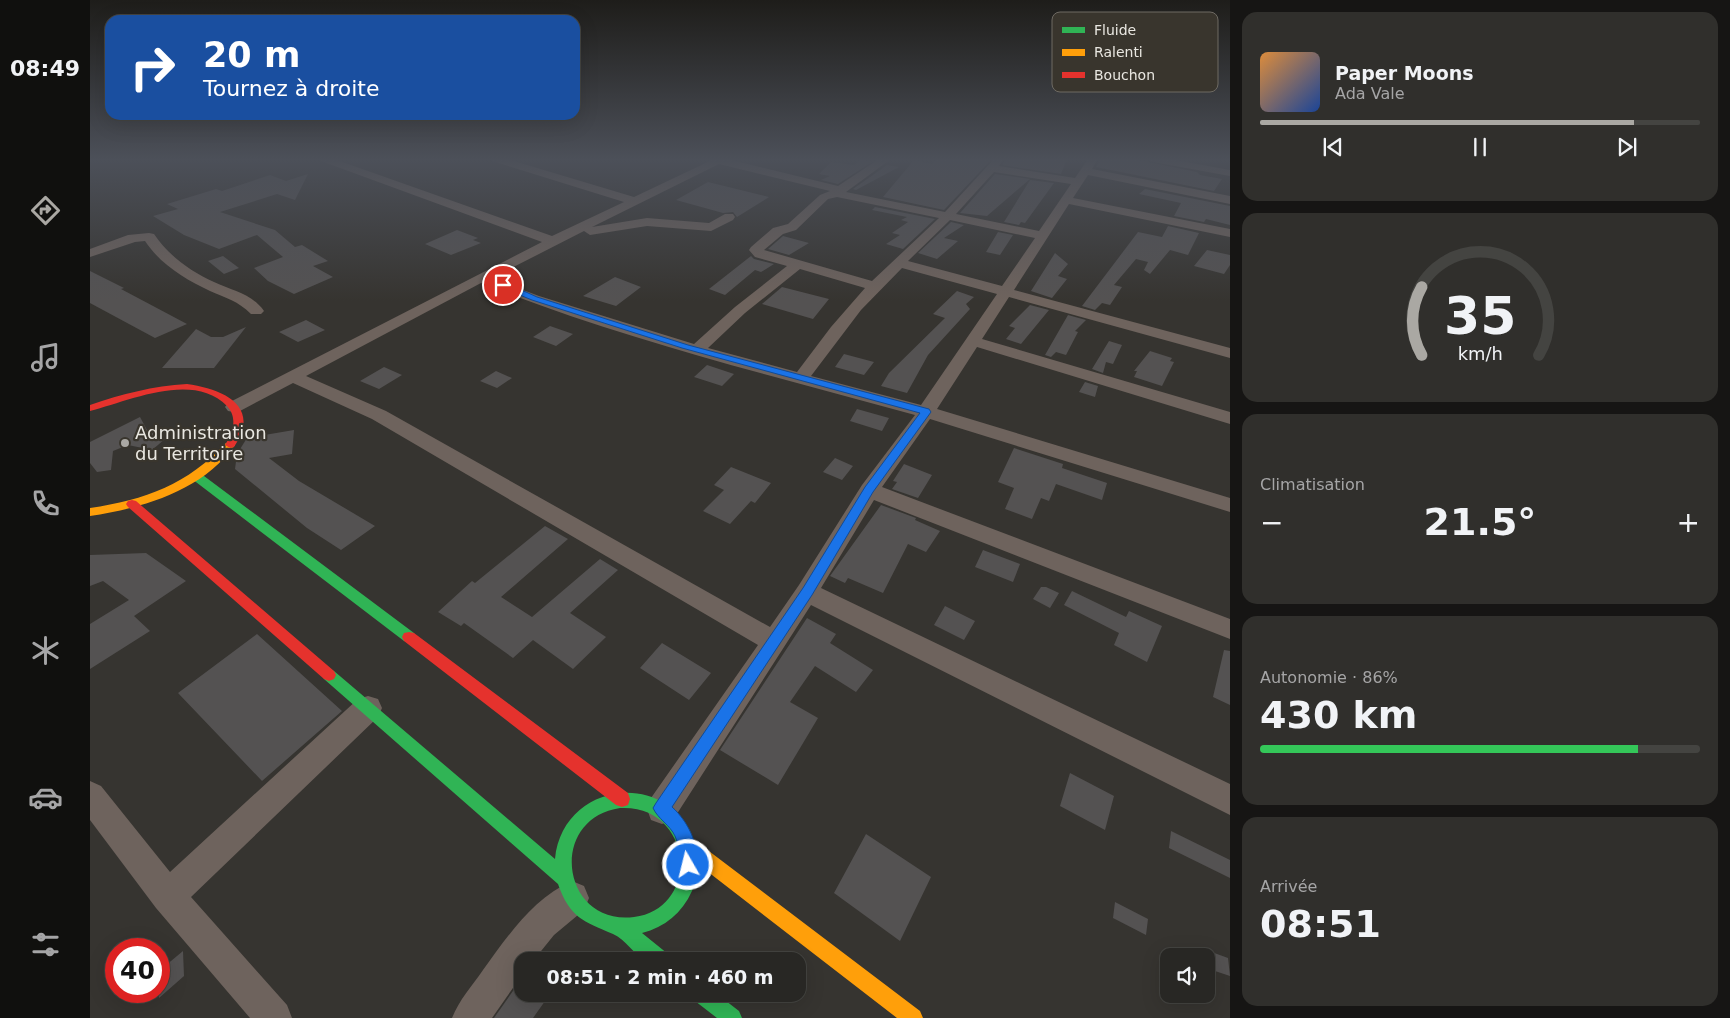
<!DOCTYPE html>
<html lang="fr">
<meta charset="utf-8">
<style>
:root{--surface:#282724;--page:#302f2c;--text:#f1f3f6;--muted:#a5a5a6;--line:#444441;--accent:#aaa8a3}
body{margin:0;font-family:"DejaVu Sans",sans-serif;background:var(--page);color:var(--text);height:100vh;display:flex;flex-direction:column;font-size:19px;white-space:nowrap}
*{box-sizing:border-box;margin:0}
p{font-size:16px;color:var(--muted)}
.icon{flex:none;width:28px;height:28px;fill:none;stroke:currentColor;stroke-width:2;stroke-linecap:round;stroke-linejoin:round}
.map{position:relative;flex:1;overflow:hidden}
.details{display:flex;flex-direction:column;gap:12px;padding:12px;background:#161514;width:500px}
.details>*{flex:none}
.top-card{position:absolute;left:15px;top:15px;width:475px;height:105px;border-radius:15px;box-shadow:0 5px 20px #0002,0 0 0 1px var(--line);background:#1a4fa0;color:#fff;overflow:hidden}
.tools{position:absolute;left:1070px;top:948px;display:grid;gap:10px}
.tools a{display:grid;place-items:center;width:55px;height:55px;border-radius:10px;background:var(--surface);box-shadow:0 5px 20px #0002,0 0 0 1px var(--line);font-size:25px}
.speed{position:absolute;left:15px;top:938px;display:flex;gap:10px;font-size:25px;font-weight:700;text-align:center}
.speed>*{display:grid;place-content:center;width:65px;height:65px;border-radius:50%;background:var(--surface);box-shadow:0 5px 20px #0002,0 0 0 1px var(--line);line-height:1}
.speed .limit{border:8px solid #d22;background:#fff;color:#111}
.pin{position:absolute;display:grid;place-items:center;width:42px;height:42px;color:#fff;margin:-21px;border:2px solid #fff;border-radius:50%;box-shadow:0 1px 5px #0007}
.me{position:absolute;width:55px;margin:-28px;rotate:352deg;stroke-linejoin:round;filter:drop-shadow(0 0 4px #0008)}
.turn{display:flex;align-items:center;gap:18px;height:105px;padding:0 15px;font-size:22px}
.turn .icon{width:65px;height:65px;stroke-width:2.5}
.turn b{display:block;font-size:35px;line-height:42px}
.big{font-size:38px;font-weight:800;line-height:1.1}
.details .card{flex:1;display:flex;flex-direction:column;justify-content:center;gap:8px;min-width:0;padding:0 18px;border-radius:15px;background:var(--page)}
.details .dial{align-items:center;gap:0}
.dial svg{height:130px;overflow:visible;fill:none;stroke:var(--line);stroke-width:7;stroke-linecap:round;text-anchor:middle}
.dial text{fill:var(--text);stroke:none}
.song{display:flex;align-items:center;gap:15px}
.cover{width:60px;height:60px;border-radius:8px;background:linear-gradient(135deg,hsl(30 70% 55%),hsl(220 70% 35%))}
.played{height:5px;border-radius:2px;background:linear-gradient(90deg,var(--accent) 85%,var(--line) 85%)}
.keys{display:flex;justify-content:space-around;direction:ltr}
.heat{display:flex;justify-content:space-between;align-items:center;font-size:28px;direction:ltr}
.charge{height:8px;border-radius:4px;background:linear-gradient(90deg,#34c759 86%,var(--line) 0)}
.trip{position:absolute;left:424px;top:952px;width:292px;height:50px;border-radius:15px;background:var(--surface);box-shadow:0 5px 20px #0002,0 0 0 1px var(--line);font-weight:800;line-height:50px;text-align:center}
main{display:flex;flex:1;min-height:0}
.tabs{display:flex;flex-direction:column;width:90px;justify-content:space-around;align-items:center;background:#10100e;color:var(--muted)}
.tabs .icon{width:35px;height:35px}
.tabs .on{color:var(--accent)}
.tabs b{font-size:22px;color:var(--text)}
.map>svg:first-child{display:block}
.building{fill:#545252}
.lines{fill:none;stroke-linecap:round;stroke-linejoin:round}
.street{fill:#6e635d;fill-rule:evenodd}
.fast{fill:#30b455;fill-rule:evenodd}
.slow{fill:#ff9f0a;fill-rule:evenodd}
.jam{fill:#e5322d;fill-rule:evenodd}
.route{fill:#1a73e8;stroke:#114b97}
.poi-dot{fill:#aaa8a3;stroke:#39352d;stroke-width:2}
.labels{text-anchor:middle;stroke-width:4.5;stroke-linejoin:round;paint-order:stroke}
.poi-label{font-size:18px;fill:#e9e7e1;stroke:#39352d;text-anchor:start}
.key{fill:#39352d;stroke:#6e6a63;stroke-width:1}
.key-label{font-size:14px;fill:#e9e7e1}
</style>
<main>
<nav class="tabs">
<b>08:49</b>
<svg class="icon on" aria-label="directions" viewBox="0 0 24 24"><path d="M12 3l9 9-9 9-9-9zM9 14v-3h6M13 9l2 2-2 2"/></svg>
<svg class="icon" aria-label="music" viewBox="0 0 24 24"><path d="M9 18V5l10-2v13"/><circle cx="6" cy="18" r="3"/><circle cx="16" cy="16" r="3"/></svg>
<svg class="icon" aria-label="phone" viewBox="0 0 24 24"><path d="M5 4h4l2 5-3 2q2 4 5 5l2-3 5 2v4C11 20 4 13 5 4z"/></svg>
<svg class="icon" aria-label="climate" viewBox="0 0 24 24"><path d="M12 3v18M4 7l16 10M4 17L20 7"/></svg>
<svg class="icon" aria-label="car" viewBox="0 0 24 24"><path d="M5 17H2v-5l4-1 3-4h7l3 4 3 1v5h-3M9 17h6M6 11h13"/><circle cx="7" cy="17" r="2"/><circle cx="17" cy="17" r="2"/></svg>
<svg class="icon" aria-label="filters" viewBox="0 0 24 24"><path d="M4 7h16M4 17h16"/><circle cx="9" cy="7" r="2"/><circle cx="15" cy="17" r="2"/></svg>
</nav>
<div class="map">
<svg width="1140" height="1018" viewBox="0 0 1140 1018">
<rect width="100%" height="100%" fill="#363430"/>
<path class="building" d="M772 159 782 162 748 184 731 180 740 176 729 174 741 162 764 165Z
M847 159H902L854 210 793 197 824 160 842 164Z
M916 159H977L971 174 912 165Z
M1010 159H1043L1107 172 1110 175 1132 179 1124 191 1006 167Z
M797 165 809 167 766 190 763 189Z
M218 174 205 200 187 194 130 212 185 230 205 247 212 245 238 261 223 266 243 277 204 294 178 281 164 268 193 257 167 235 129 249 94 235 63 216 88 209 77 204 126 189 132 191 180 175 196 181Z
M905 174 940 179 897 216 870 213Z
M940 180 964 183 935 223 931 222 929 225 914 222Z
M618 182 679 197 647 217 643 212 633 213 586 200Z
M1055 189 1140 206V225L1116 219 1114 222 1084 216 1091 203 1049 194Z
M785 207 845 219 813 249 796 244 810 235 802 233 818 222 811 220 817 217 782 210Z
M861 222 874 225 854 238 868 241 847 259 828 253Z
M1078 226 1109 233 1098 255 1080 250 1060 274 1054 270 1058 262 1046 259 1024 285 1032 287 1020 305 1012 303 1005 310 992 306 1048 232 1072 237Z
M367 230 388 238 383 240 391 243 361 255 335 244Z
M908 232 923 235 910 255 896 252Z
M693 236 719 243 699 255 678 249Z
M1117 250 1140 255V265L1134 274 1104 266Z
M965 253 978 264 968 276 977 279 962 298 941 291Z
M133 256 149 268 134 274 118 261Z
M661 256 664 259 684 264 671 272 665 270 635 295 619 289Z
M0 271 34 288 31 289 97 324 65 338 0 303Z
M525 277 551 287 526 306 493 296Z
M692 287 739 299 723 319 672 304Z
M867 291 884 297 876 304 880 309 838 355 817 393 791 386 799 373 855 318 843 314Z
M940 305 959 310 931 344 916 339 925 328 919 326Z
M978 315 996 320 985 331 988 332 976 355 966 352 961 357 955 355Z
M216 320 235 330 208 342 189 332Z
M460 326 483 334 466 346 443 337Z
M156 327 124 368H72L106 329 121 337H133Z
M1019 341 1032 345 1023 364 1016 362 1013 373 1002 369Z
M1060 351 1082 358 1080 361 1084 362 1072 386 1044 377 1047 371H1044Z
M754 354 784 362 774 375 745 367Z
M617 365 644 374 632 386 604 377Z
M294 367 312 375 289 389 270 381Z
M406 371 422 378 407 388 390 381Z
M995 382 1008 386 1005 397 989 392Z
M767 409 799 418 792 431 760 421Z
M50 417 57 430 75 439 62 450 38 445 23 451 21 470 7 472 0 463V442Z
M204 430 202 454 179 458 209 481 285 526 251 550 217 528 145 469 147 454 157 438Z
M924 448 973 464 972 468 1017 483 1012 500 966 484 959 501 951 498 942 519 915 509 924 488 908 482Z
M745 458 763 466 752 480 733 472Z
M814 464 842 475 828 498 802 489 807 482 803 481Z
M641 467 681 483 665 503 661 501 640 524 613 511 634 490 624 485Z
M791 505 826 518 825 520 850 531 836 552 818 544 793 593 758 578 755 583 740 576Z
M455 526 478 539 411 597 442 617 510 559 528 570 480 613 516 637 483 669 443 640 423 658 374 623 371 626 348 612 382 581 385 583Z
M893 550 930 564 923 582 885 567Z
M56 553 96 581 44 616 60 631 0 669V624L39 600 13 581 0 586V555Z
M951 587H956L969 593 960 608 943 599Z
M982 591 1036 617 1039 611 1072 626 1057 662 1024 645 1029 633 974 605Z
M855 606 885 621 874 640 844 625Z
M717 618 746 634 740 643 783 670 766 692 725 666 700 702 728 718 688 785 630 750Z
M167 634 252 711 172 781 88 693Z
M572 643 621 673 599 700 550 668Z
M1134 650 1140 651V705L1123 697Z
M980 773 1024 796 1015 830 970 806Z
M1081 831 1140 860V878L1079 848Z
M776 834 841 877 810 941 744 893Z
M1025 902 1058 919 1056 935 1023 918Z
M1116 950 1138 958 1140 976 1116 968Z
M93 951 94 976 69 998V971Z
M432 978V994H460L443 1018H404Z"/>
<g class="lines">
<path class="street" d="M230 159H244L462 236 534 202 402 161 401 159H417L544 197 624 159H637L748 186 789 159H801L756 192 855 212 904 159H914L909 166 985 178 998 159H1008L1002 169 1140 196V204L998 175 983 198 1140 229V237L979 204 924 290 1140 348V358L919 297 892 339 1140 412V424L887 347 847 409 1140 498V512L840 419 792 487 1140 619V639L784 500 731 588 1140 784V815L721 605 583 820 572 824 561 820 557 809 561 798 668 645 282 419 203 383 150 411 144 412 138 411 135 407 138 403 452 242 231 161ZM629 164 740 191 730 195 698 224 683 228 661 247 659 250 665 257 697 266 645 307 604 344 449 296 402 278 494 231 500 235 557 226 621 231 643 220 645 217 643 214H635L619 223 557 218 502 227ZM904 172 981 184 949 231 866 214ZM747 197 849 218 782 281 674 250 693 234 706 230 738 199ZM860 220 945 238 912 286 818 261ZM812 268 907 294 831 405 721 376 771 310ZM710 269 775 288 741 327 707 372 618 348 655 313ZM391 283C532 339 679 375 825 415L772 485 709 585 680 627 296 411 216 376Z
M1058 159H1080L1140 170V176L1063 162Z
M59 233 64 234C79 256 100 271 124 282 143 291 161 293 174 311L171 314H161C148 301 136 298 120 291 95 279 71 265 55 241L45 242 0 257V249L38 235Z
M278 696 288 699 292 708 288 717 101 897 197 1005 202 1018H160L66 908 0 820V781L11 786 80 872 268 699Z
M482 881 494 886 499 898 494 910 464 935 443 961H432V975L402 1018H362C369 1000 382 986 393 970 417 937 443 898 482 881Z"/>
<path class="fast" d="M106 472 110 473 324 633 326 637 324 641 319 642 314 641 102 479 101 476Z
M239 669 244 671 465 859C472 783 575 767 603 839 609 856 609 874 602 891 592 913 575 927 552 933L578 954 580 961C574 961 563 963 557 961 544 956 536 939 523 934 493 921 480 918 468 884L234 679 232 675 234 671ZM530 808C603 804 612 908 544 917 471 926 457 819 530 808Z
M603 994H627L649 1011 652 1018H627L605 1001Z"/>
<path class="slow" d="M140 442 145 445C112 491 53 508 0 516V508C55 500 98 484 136 443Z
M597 837 603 839 830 1011 833 1018H807L591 851 589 845 591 839Z"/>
<path class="jam" d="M97 384C133 389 172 406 144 447L140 448 135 445C143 433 148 418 137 406 103 371 39 401 0 411V405C32 394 63 386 97 384Z
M42 500 46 501 244 671 246 675 244 679 239 681 234 679 38 507 36 504 38 501Z
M319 632 324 633 538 793 540 799 538 805 532 807 526 805 314 641 312 637 314 633Z"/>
</g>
<linearGradient id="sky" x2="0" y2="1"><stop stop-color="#1e1d1a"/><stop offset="0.53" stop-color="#4c5059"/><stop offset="1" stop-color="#4c5059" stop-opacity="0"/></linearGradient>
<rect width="1140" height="301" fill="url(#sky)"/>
<path class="route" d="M410 283H416L447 297 598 345 839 409 841 412 783 492 722 595 582 807C598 821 613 850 604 871L598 874 592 871C588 860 590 847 585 836 580 825 568 819 563 808L566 803 713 588 775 487 830 413 592 348 442 300 410 287Z"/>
<circle class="poi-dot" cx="35" cy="443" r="5"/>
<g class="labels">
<g class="poi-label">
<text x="45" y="439">Administration<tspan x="45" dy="21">du Territoire</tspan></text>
</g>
</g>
<rect x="962" y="12" width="166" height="80" rx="8" class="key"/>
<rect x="972" y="27" width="23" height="6" fill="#30b455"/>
<rect x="972" y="49" width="23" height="7" fill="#ff9f0a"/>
<rect x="972" y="72" width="23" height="6" fill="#e5322d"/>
<g class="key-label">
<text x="1004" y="35">Fluide</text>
<text x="1004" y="57">Ralenti</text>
<text x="1004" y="80">Bouchon</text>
</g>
</svg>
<div class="tools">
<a><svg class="icon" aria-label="sound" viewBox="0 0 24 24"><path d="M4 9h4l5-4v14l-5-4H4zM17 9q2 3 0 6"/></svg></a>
</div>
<div class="speed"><div class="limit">40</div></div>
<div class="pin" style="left:413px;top:285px;background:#d93025"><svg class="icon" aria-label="arrive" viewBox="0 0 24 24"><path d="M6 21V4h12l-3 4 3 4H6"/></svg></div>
<svg class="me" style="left:598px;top:865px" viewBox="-20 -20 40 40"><circle r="17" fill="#1a73e8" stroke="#fff" stroke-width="3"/><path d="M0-11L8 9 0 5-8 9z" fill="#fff"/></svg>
<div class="trip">08:51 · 2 min · 460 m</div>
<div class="top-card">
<div class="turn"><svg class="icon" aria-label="right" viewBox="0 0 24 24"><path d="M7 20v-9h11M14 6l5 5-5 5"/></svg><div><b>20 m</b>Tournez à droite</div></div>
</div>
</div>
<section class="details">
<div class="card">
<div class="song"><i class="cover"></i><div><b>Paper Moons</b><p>Ada Vale</p></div></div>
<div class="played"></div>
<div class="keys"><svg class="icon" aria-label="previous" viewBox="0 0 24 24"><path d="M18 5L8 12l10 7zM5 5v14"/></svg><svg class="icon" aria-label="pause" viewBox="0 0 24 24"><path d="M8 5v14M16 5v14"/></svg><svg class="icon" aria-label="next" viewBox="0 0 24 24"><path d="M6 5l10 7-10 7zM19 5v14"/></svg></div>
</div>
<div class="card dial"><svg viewBox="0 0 100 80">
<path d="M14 69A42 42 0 1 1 86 69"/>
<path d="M14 69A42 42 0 0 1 14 27" stroke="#aaa8a3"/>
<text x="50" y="56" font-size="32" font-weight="700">35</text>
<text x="50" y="72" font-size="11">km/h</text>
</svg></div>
<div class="card"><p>Climatisation</p>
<div class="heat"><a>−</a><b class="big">21.5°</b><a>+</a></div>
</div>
<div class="card"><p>Autonomie · 86%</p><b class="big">430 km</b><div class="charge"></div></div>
<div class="card"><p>Arrivée</p><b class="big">08:51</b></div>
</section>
</main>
